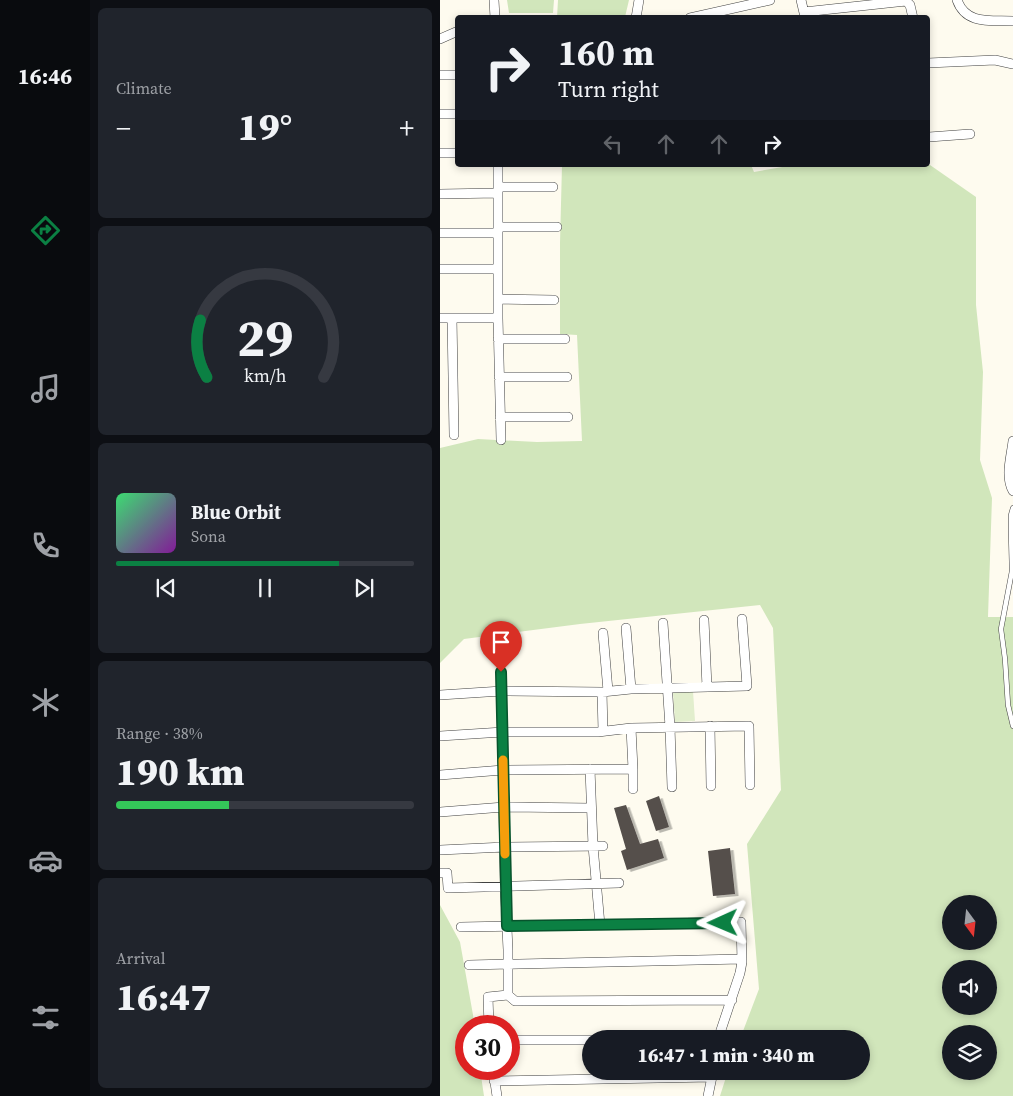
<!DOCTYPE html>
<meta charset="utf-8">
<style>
:root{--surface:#171b24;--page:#20242c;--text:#f1f3f6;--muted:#9ea1a6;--line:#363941;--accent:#0b8043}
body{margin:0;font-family:"Source Serif 4",serif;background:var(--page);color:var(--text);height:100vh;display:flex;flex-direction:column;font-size:19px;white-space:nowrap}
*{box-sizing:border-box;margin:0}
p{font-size:16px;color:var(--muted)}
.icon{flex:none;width:28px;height:28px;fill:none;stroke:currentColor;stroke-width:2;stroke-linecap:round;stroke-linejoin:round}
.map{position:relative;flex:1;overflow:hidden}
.panel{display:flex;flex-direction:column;gap:8px;padding:8px;background:#0d0f14;width:350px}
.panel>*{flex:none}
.banner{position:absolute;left:15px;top:15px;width:475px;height:152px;border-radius:5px;box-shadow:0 2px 8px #0003;background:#171b24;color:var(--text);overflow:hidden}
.needle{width:32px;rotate:165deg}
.fabs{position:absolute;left:502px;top:895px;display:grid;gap:10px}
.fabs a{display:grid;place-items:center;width:55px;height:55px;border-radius:50%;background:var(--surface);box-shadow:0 2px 8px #0003;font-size:25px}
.speed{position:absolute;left:15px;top:1015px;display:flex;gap:10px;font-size:25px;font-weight:700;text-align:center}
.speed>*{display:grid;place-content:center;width:65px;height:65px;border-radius:50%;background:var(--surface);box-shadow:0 2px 8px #0003;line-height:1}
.speed .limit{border:8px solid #d22;background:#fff;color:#111}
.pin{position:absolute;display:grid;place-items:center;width:42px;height:42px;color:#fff;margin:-51px -21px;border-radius:50% 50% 50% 0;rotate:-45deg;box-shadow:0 0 5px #0007}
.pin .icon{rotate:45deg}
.me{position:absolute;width:55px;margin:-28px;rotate:269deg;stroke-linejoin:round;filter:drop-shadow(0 0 4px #0008)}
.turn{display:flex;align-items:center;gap:18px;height:105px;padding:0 20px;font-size:22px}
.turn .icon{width:65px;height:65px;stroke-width:2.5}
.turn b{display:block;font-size:35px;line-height:42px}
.lanes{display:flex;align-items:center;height:48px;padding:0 20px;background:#0003;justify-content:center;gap:25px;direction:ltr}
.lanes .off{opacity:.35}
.big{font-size:38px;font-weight:800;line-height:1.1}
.panel .widget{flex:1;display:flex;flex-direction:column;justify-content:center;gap:8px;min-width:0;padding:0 18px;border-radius:8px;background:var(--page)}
.panel .dial{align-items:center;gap:0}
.dial svg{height:130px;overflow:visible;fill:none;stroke:var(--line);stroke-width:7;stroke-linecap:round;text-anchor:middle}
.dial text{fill:var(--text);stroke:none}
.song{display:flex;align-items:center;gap:15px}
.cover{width:60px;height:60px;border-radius:8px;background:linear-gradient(135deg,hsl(140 70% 55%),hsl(290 70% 35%))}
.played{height:5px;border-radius:2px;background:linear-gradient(90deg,var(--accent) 75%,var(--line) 75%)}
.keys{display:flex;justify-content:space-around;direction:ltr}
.heat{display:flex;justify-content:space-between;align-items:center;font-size:28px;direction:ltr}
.charge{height:8px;border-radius:4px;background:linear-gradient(90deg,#34c759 38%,var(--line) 0)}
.trip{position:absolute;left:142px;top:1030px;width:288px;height:50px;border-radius:25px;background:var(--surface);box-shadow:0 2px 8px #0003;font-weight:800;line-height:50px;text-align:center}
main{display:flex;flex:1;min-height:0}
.dock{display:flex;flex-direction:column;width:90px;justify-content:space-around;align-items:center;background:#090b0e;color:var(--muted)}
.dock .icon{width:35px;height:35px}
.dock .active{color:var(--accent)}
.dock b{font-size:22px;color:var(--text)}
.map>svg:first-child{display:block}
.green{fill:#d1e6bb;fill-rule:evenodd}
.pitch{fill:#e2eecd}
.building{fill:#554f4b;filter:url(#shadow)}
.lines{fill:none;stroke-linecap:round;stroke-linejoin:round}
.lane-casing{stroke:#414141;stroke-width:5.5}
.street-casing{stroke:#414141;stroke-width:10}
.lane{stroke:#fff;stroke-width:4.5}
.street{stroke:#fff;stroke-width:9}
.route-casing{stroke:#07532c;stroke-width:12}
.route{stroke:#0b8043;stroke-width:9}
.slow{stroke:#f59e0b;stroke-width:9}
</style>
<main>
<nav class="dock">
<b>16:46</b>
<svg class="icon active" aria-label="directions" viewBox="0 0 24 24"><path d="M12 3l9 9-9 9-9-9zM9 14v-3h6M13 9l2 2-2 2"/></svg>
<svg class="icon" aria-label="music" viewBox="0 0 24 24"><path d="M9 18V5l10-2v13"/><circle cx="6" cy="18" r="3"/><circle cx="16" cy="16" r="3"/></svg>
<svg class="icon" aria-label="phone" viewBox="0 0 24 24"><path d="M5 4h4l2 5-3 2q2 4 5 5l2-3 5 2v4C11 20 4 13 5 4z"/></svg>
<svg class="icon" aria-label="climate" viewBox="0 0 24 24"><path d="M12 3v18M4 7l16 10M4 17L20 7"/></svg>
<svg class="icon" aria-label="car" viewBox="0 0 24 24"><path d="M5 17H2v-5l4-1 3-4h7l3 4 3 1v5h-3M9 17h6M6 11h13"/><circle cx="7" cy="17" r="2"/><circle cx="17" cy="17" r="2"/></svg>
<svg class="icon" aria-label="filters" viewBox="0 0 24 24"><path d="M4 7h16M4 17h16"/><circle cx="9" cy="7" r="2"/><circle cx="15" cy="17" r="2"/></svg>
</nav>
<section class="panel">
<div class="widget"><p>Climate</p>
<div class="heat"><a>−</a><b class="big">19°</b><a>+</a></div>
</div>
<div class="widget dial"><svg viewBox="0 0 100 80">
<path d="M14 69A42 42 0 1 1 86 69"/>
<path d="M14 69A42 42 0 0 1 10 34" stroke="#0b8043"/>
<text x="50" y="56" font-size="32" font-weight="700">29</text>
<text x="50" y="72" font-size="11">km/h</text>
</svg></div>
<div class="widget">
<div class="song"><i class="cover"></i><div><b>Blue Orbit</b><p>Sona</p></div></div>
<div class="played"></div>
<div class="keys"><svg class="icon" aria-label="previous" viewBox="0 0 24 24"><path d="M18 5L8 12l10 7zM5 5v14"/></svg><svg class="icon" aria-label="pause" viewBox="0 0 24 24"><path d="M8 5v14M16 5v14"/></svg><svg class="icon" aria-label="next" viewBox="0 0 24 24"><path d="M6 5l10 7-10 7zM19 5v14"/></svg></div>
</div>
<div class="widget"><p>Range · 38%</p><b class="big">190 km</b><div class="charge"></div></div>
<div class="widget"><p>Arrival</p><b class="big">16:47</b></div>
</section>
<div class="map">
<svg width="573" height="1096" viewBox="0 0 573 1096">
<defs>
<filter id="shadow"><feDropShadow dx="3.5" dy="2" stdDeviation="0" flood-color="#0004"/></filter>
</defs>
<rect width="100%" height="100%" fill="#fefbef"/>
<path class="green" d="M67 0H114L113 13H69Z
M118 0H189L185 17 117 18Z
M122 165H311L314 172 354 165H490L536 197V305L543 372 540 460 552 498 548 617H573V1096H280L288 1071H421V1039H300L319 989 307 844 341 790 333 628 320 605 140 624 24 639 0 663V448L38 439 97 442 142 441 137 335 120 334V243ZM511 904H549V941H511ZM511 969H549V1006H511ZM511 1034H549V1071H511Z
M0 905 20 942 35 1026H26V1069H40L44 1096H0Z"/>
<path class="pitch" d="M253 691 255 721 235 722 233 692Z"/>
<path class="building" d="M219 796 229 827 216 831 206 801Z
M186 805 200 844 218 839 224 858 187 870 181 851 186 849 174 808Z
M290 848 295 894 273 896 268 851Z"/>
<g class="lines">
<defs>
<path id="lane" d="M573 508 571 515V534L572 571 561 629 565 659 568 705 573 726"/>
<path id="street" d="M54 0 55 18
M361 0 365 17
M517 0C526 25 550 20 573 21
M364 12 466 1 470 5 473 18
M196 18 199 0
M250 18 330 0
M0 39 18 31
M488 63 555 60 573 64
M0 75H18
M0 114H18
M489 137 530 134
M0 153H18
M58 165V318L61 440
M58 187H113
M0 194 58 193
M58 227H117
M0 233H58
M0 269H58
M58 299 114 300
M0 318H58
M12 318 14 435
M58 339H125
M59 377H127
M60 417H128
M573 441C571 458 565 476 573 491
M264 620 267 687
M223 623 230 727 232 787
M186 628 191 689
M163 633 168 691
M162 692 163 731
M0 695 62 691 162 692 191 689 307 686 302 619
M270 726 271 786
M0 736 63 732H158L191 728
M150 769 153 846 160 925
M193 769V789
M0 775 63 770 193 769 191 728 309 726 310 785
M0 812 64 807 151 808
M0 850 65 847 163 846
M0 873H7L8 888 179 883
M21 927 301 922 302 962 300 973 278 1039
M29 965 302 959
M68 995 75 1001 292 1000
M49 1026 48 997 68 995V950L65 886 61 672
M69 1040H151
M53 1069 57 1096
M54 1081 272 1077
M268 1096 273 1072"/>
</defs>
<use href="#lane" class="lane-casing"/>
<use href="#street" class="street-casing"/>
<use href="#lane" class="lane"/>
<use href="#street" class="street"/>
</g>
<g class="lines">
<defs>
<path id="route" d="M61 672 67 926 283 923"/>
</defs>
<use href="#route" class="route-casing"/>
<use href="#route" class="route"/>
<path class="slow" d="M63 760 65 854"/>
</g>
</svg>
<div class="fabs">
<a><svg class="needle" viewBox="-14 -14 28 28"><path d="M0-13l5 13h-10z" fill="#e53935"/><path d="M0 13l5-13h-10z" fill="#9ea1a6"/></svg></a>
<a><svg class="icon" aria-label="sound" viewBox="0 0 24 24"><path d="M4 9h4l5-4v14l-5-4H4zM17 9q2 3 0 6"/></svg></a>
<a><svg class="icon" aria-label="layers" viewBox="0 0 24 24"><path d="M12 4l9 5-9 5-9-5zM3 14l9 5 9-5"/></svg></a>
</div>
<div class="speed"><div class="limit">30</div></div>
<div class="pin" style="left:61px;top:672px;background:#d93025"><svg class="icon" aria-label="arrive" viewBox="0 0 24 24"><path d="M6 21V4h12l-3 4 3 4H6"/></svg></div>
<svg class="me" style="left:283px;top:923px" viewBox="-20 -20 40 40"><path d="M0-17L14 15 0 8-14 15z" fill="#0b8043" stroke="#fff" stroke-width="4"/></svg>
<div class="trip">16:47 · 1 min · 340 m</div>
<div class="banner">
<div class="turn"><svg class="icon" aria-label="right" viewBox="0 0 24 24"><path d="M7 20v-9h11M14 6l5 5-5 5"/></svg><div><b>160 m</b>Turn right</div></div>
<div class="lanes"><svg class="icon off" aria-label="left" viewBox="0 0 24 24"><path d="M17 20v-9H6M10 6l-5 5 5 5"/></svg><svg class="icon off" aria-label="ahead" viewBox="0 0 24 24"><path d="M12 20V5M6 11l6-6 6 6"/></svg><svg class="icon off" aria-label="ahead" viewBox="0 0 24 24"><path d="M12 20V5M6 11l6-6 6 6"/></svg><svg class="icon" aria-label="right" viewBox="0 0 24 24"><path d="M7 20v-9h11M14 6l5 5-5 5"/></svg></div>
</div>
</div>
</main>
